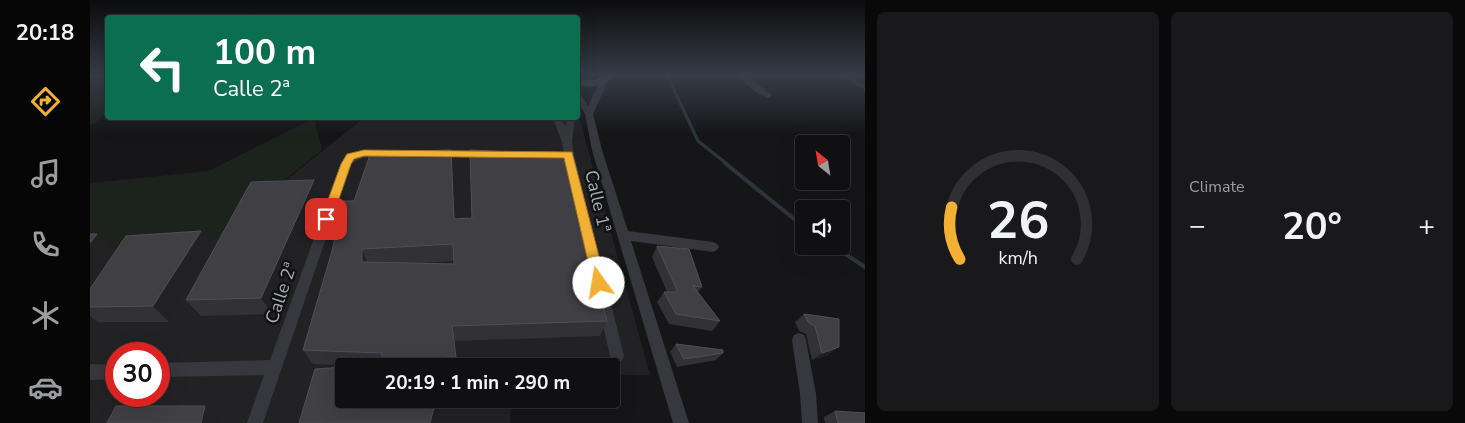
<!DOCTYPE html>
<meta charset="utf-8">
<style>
:root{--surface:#101012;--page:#19191b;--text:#f1f3f6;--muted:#9c9d9f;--line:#303032;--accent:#f2b134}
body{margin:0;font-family:"Nunito Sans",sans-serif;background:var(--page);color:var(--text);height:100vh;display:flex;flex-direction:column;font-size:19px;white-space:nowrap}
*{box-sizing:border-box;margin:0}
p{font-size:16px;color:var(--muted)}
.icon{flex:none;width:28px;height:28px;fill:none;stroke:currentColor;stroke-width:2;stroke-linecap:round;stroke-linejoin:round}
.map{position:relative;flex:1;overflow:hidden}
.panel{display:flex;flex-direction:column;gap:12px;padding:12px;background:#09090a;width:600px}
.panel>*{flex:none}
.top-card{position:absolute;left:15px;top:15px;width:475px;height:105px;border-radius:5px;box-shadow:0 5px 20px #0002,0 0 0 1px var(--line);background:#0b6e4f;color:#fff;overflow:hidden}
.needle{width:32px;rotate:330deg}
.fabs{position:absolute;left:705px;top:135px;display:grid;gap:10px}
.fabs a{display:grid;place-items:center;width:55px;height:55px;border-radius:5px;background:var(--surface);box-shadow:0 5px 20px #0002,0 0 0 1px var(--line);font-size:25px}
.speed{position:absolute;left:15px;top:342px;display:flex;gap:10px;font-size:25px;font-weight:700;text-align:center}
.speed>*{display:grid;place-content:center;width:65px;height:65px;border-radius:50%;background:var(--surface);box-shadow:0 5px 20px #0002,0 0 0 1px var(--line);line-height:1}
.speed .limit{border:8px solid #d22;background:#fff;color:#111}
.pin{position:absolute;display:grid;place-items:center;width:42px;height:42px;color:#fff;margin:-21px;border-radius:10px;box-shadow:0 2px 8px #0006}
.me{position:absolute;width:55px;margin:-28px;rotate:347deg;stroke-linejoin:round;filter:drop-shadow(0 0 4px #0008)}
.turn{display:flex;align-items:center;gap:18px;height:105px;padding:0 25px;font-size:22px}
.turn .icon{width:65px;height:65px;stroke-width:2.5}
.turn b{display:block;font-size:35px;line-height:42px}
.big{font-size:38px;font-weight:700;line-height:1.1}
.panel .card{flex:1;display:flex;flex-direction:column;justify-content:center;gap:8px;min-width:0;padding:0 18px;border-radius:8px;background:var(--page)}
.panel .dial{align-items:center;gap:0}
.dial svg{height:130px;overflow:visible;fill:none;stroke:var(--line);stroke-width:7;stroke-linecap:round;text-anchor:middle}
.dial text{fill:var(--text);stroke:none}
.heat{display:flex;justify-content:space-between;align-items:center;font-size:28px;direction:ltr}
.panel .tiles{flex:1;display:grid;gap:12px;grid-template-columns:repeat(2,1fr)}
.trip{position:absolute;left:245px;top:358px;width:285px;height:50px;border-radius:5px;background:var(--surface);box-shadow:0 5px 20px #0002,0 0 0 1px var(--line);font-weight:700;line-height:50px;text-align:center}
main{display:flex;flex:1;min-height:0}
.tab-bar{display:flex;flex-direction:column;width:90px;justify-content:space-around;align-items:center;background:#060607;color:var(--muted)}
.tab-bar .icon{width:35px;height:35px}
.tab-bar .current{color:var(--accent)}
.tab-bar b{font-size:22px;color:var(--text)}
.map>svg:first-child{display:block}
.built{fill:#222225;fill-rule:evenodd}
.green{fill:#1c231d}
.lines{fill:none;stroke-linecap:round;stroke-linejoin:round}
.stream-far1{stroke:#2c353c;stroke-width:3}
.stream{stroke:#2c353c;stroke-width:4}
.minor{fill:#37383d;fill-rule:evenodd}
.major{fill:#53555c;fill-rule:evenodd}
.wall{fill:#323236;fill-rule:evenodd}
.shaded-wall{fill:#212124}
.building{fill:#3f3f44;stroke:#4f5156;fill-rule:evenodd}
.route{fill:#f2b134;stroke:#9d7322}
.labels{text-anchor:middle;stroke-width:5;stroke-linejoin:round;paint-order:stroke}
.street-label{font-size:18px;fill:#a8adb8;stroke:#111113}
</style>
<main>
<nav class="tab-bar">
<b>20:18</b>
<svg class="icon current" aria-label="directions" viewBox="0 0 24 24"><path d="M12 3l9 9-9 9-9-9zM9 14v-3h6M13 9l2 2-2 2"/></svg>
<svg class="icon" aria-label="music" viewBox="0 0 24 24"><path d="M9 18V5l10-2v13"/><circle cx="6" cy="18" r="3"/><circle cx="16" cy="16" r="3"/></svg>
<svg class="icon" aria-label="phone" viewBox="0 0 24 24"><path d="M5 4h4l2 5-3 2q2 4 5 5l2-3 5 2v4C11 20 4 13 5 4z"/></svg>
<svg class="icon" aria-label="climate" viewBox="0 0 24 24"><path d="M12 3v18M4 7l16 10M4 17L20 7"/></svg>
<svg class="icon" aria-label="car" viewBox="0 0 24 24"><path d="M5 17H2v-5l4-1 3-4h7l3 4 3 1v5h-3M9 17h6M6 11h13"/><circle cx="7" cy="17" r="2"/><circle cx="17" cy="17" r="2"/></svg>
</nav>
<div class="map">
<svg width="775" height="423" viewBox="0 0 775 423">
<rect width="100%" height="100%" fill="#161618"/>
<path class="built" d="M488 113 560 375H521V366H254V399H421L420 423H0V247L113 246 274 118H488ZM26 354H69V396H26Z"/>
<path class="green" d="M0 75H18L17 111 5 123 0 125Z
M224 118 232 150 113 246 0 247V183L119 171Z"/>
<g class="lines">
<path class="stream-far1" d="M577 75 608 141 637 164"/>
<path class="stream" d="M635 163 714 227
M743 246 775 267"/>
<path class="minor" d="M647 75H656L682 95 678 98 664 91Z
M749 75H758L775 85V90Z
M511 79 518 81 503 114 512 150 538 231 623 242 627 244 629 247 627 250 623 252 541 241 599 423H583L502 150 495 114 488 102V93L491 94 498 106Z
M463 118H471L475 126 477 118H485L482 142 484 155 534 356 532 361 527 363 522 361 520 356 475 158 449 157 444 154 449 151 474 152 472 142Z
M273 150H295L300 153C289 162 274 151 261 165L173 423H157L174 375 69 377V363L180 360 251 164 260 155Z
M346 150 395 151 400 154 395 157 343 155 341 153Z
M709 333 714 335 716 340 726 394 728 423H712L710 394 702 340 704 335Z
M0 364 26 365V379L0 380Z"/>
<path class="major" d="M514 75H525C516 87 502 88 488 85V79L505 80Z"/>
</g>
<path class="wall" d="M380 150 486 187 485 193 499 250 498 253 517 321 510 336 364 341 367 366H270L223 364 213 350 242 251 382 218ZM364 261V264L322 263H328Z
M224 180 231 198 182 314 111 316 96 300Z
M111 231 123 248 79 322H8L0 316V289Z
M567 246 612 287 608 292 630 321 622 331 579 324 567 302 574 292H577L562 257Z
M714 314 749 319 738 355 722 360 716 334 709 331 705 322Z
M586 344 633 353 626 360 587 367 580 352Z
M745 411 775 423H735L734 417Z"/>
<path class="shaded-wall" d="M224 180 231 198 182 314 171 298Z
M111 231 123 248 79 322 63 306Z
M7 234 24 250 0 286V243Z
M272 249 278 266 272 262Z
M749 347 738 355 722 360 732 353Z
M356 357 357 366H354Z
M346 399H351L346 423H340Z
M115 406 131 418 130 423H111Z"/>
<path class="building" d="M361 150 364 219 382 218 380 150 478 155 486 187H483L499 250H497L517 321 362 326 366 357H356L354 366H275L291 365 292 353 213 350 242 251 253 201H264L281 152ZM363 244 364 264 272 262V249Z
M224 180 171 298 96 300 161 182Z
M111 231 63 306 0 307V289L36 236Z
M0 234H7L0 243Z
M567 246 599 249 612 287 603 286 630 321 586 314 574 292H588Z
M714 314 749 319V347L732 353 725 326 719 323Z
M586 344 633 350V353L594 359Z
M254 367V399H346L340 423H209L225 369Z
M26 406H115L111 423H17Z
M745 411 775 413V423H748Z"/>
<linearGradient id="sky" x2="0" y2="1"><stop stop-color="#0c0c0d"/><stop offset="0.56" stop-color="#363c48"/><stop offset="1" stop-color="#363c48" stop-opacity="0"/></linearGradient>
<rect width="775" height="134" fill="url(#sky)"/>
<path class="route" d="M274 150 482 152 516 283 514 287 509 288 505 287 503 283 474 158 274 156 264 159 261 164 242 219 241 222H232L231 219 251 164 257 154Z"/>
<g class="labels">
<g class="street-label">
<text transform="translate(508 201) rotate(77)" y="6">Calle 1ª</text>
<text transform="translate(191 293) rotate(-71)" y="6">Calle 2ª</text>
</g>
</g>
</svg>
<div class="fabs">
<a><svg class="needle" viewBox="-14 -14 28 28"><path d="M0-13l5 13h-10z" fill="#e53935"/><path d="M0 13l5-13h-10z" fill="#9c9d9f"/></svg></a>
<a><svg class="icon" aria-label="sound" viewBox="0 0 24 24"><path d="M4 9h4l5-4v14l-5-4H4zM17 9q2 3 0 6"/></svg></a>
</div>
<div class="speed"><div class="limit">30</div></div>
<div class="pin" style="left:236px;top:219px;background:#d93025"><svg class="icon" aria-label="arrive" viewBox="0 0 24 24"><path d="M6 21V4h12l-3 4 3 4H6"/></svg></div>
<svg class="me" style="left:509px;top:283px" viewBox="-20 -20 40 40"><circle r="19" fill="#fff"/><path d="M0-13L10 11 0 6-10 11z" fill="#f2b134"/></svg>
<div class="trip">20:19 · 1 min · 290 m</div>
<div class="top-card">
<div class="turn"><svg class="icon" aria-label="left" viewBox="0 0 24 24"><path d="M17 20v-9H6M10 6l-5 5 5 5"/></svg><div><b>100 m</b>Calle 2ª</div></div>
</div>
</div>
<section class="panel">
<div class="tiles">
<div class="card dial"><svg viewBox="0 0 100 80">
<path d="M14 69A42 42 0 1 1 86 69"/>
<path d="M14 69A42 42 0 0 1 9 37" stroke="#f2b134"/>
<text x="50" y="56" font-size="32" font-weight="700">26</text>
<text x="50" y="72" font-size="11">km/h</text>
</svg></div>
<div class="card"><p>Climate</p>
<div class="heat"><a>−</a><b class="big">20°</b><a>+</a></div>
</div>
</div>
</section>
</main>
